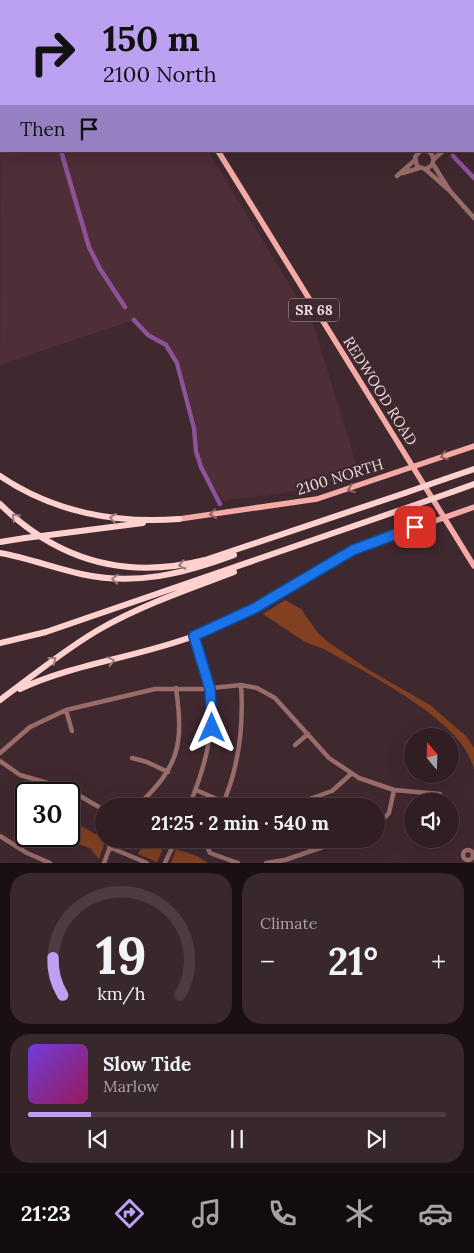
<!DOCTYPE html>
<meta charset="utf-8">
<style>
:root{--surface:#301e23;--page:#38272b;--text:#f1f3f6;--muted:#a8a2a6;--line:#4b3c41;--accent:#bca0f2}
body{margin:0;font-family:Lora,serif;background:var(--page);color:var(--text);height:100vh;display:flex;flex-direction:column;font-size:19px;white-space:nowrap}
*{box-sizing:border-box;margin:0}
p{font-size:16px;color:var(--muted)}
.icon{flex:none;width:28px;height:28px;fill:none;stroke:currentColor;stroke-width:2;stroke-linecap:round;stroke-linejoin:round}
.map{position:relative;height:863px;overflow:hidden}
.drawer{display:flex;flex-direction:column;gap:10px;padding:10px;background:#1a1013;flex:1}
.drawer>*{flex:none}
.hud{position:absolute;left:0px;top:0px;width:475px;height:152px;box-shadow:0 5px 20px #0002,0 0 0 1px var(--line);background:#bca0f2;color:#111;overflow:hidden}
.needle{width:32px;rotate:341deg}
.fabs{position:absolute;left:404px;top:728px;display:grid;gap:10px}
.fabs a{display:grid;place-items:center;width:55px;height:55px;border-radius:50%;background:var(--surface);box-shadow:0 5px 20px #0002,0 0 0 1px var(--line);font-size:25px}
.speed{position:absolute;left:15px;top:782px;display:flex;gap:10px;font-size:25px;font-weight:700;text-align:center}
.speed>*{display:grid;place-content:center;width:65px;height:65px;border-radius:50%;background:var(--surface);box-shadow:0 5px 20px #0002,0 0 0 1px var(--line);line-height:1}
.speed .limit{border:2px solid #111;border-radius:8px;background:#fff;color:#111}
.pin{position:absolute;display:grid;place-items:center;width:42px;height:42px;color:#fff;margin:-21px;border-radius:10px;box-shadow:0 2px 8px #0006}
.me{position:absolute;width:55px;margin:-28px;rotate:0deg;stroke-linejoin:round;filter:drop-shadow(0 0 4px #0008)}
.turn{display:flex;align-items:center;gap:18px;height:105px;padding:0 20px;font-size:22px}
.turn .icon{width:65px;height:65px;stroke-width:2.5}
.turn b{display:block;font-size:35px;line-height:42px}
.then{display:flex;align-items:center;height:48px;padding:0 20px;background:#0003;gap:10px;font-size:19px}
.big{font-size:38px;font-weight:700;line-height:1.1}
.drawer .widget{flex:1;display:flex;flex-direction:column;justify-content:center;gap:8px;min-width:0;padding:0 18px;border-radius:20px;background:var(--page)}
.drawer .dial{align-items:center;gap:0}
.dial svg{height:130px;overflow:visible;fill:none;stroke:var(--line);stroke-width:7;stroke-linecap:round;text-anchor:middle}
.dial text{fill:var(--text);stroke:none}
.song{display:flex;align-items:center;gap:15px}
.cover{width:60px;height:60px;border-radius:8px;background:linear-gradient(135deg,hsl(260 70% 55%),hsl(330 70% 35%))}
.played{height:5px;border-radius:2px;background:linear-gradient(90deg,var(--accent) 15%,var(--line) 15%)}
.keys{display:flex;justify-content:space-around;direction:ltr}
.heat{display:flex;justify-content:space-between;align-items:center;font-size:28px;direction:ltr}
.drawer .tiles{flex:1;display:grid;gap:10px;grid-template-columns:1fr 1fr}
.widget:last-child{grid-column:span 2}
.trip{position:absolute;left:95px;top:798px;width:290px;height:50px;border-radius:25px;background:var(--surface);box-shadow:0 5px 20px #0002,0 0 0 1px var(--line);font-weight:700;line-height:50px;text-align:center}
.menu{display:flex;height:80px;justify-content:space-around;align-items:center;background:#130c0e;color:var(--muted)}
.menu .icon{width:35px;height:35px}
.menu .on{color:var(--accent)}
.menu b{font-size:22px;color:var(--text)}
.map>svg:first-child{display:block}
.built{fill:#4e2e37}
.green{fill:#824022}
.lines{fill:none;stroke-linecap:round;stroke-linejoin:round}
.canal{stroke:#8e529a;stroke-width:4.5}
.minor{stroke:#986c69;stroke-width:4.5}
.major{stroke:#f4aba7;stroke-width:5.5}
.highway{stroke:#fed1ce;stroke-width:6}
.highway-bridge{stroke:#fed1ce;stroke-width:6}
.oneway{stroke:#916365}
.oneway2{stroke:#9f7c7e}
.route-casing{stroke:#114b97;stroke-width:12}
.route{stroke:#1a73e8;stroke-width:9}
.labels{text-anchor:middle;stroke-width:5;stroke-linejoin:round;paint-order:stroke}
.shield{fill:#40282f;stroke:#b7a5a9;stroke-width:1}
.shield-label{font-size:14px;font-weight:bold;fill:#eadadd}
.street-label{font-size:15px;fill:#eadadd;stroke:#40282f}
</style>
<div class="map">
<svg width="474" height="863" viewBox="0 0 474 863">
<rect width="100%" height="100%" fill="#40282f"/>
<path class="built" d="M1 89V151H208L313 323 359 473 305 490 223 501 205 472 201 461 195 419 180 363 169 345 148 331 137 319 0 365Z"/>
<path class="green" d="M285 600 301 609 318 633 328 642 369 670 430 705 467 737 474 748V770C465 721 366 673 324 649L305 642 263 614Z
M69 819 95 834 104 833V839H106L99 859 90 848 55 836H69Z
M146 839H167L157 862 138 854Z
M176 849 197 856 208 863H171Z"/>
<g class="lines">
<path class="canal" d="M31 0V1
M399 0V1
M61 151 89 247 100 269 125 307
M453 156 474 178
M134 320 148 335 166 345 177 363 194 428 196 451 201 467 220 504"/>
<path class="minor" d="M303 0V1
M323 0V1
M368 0V1
M436 0V1
M254 1 257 0
M332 1 336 0
M468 1 472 0
M0 22H1
M474 132V133
M420 151 415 157 417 166 425 169 449 190
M434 159 443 151
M433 164 450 191 474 218
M425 169C435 166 436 157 428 151
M403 173 419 168
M397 176 415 160
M66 710 72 731
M295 745 308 734
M0 753 30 727 66 710 155 689H202L241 685 257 688 275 698 329 758 359 778 394 790 440 794
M132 758 147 762 168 772
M0 761 20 775 68 789 104 810
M196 790 233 806
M137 806C179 767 184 745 176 688
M189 806C215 744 220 699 194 636
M222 806C239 767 244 728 241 685
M290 806 332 791 351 774
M376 827 389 813 394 790
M0 836 27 853 50 863
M209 839 207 846 210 853 238 863
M109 847 147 863
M463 855a5 5 0 1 1 10 0a5 5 0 1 1-10 0Z
M104 863 113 839
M165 863 176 839
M266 863 285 860 346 839"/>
<path class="major" d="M126 0 127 1
M218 151 474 566
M179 519 317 499 474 446
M194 636 255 608 353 550 474 507"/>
<path class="highway" d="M0 476C53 512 116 524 179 519
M445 479 474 469
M452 492 474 484
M0 504C58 561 126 580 205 560L405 493
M57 534 143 523
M0 542 25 538
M0 553C28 558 54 568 81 574 135 586 183 574 234 555
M0 643 46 632 412 506
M20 689C73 664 138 657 194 636
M0 700C33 676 65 649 100 629 142 605 189 589 234 572"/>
<path class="highway-bridge" d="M405 493 445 479
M412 506 452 492
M25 538 57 534"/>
</g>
<defs><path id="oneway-chevron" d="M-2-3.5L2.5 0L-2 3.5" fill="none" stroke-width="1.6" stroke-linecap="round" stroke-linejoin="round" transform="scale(1.25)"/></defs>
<g class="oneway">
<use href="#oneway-chevron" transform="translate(444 456) rotate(161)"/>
<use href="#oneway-chevron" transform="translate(351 489) rotate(160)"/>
<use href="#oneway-chevron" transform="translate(213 514) rotate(173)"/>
</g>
<g class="oneway2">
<use href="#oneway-chevron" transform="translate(15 517) rotate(-137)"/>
<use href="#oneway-chevron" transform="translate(113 518) rotate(-173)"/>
<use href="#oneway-chevron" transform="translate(182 565) rotate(170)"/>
<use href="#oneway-chevron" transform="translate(115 579) rotate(-176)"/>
<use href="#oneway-chevron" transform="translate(53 660) rotate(-37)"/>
<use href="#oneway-chevron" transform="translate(111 661) rotate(-15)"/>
</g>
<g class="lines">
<defs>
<path id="route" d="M212 728 210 689 194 636 255 608 353 550 415 527"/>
</defs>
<use href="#route" class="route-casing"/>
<use href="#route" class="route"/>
</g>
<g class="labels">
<rect class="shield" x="289" y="298.5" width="50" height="23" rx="4"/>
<g class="shield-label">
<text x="314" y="315">SR 68</text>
</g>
<g class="street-label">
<text transform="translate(380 391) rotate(58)" y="5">REDWOOD ROAD</text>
<text transform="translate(340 477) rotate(-17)" y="5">2100 NORTH</text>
</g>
</g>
</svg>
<div class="fabs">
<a><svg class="needle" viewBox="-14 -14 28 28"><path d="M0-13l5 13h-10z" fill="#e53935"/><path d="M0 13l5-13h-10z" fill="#a8a2a6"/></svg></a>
<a><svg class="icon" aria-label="sound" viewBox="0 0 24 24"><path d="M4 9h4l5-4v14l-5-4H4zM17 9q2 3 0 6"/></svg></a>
</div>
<div class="speed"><div class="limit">30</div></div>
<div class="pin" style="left:415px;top:527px;background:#d93025"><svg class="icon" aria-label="arrive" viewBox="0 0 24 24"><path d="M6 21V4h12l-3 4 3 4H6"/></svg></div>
<svg class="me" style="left:212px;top:728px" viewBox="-20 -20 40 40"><path d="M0-17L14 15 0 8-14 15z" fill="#1a73e8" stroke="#fff" stroke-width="4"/></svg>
<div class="trip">21:25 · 2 min · 540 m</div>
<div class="hud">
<div class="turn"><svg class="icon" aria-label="right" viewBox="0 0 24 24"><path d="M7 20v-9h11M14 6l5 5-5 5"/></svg><div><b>150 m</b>2100 North</div></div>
<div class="then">Then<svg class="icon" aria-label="arrive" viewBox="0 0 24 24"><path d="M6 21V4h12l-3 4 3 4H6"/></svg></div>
</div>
</div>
<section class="drawer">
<div class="tiles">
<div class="widget dial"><svg viewBox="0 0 100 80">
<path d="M14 69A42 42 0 1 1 86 69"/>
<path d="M14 69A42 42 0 0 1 8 46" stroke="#bca0f2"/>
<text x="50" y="56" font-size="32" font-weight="700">19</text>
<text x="50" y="72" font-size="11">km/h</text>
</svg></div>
<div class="widget"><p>Climate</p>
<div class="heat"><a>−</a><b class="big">21°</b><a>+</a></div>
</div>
<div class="widget">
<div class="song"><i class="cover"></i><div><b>Slow Tide</b><p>Marlow</p></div></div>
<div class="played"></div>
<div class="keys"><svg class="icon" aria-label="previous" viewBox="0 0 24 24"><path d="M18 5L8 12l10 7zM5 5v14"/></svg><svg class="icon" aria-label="pause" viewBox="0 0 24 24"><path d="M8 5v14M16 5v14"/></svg><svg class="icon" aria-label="next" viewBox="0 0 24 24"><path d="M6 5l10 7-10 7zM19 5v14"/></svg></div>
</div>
</div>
</section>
<nav class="menu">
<b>21:23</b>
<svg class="icon on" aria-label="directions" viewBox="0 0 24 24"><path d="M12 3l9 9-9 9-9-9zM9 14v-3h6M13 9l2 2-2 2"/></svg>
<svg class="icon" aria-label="music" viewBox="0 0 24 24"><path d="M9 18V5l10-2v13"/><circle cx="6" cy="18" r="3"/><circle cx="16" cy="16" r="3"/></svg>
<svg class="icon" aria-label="phone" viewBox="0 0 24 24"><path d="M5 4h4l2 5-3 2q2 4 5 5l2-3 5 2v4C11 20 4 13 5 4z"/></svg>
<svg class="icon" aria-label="climate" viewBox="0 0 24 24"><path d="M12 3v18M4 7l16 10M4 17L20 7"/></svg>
<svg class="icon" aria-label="car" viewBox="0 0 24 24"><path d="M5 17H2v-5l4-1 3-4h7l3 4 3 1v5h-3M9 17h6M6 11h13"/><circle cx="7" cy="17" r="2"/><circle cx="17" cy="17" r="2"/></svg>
</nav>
